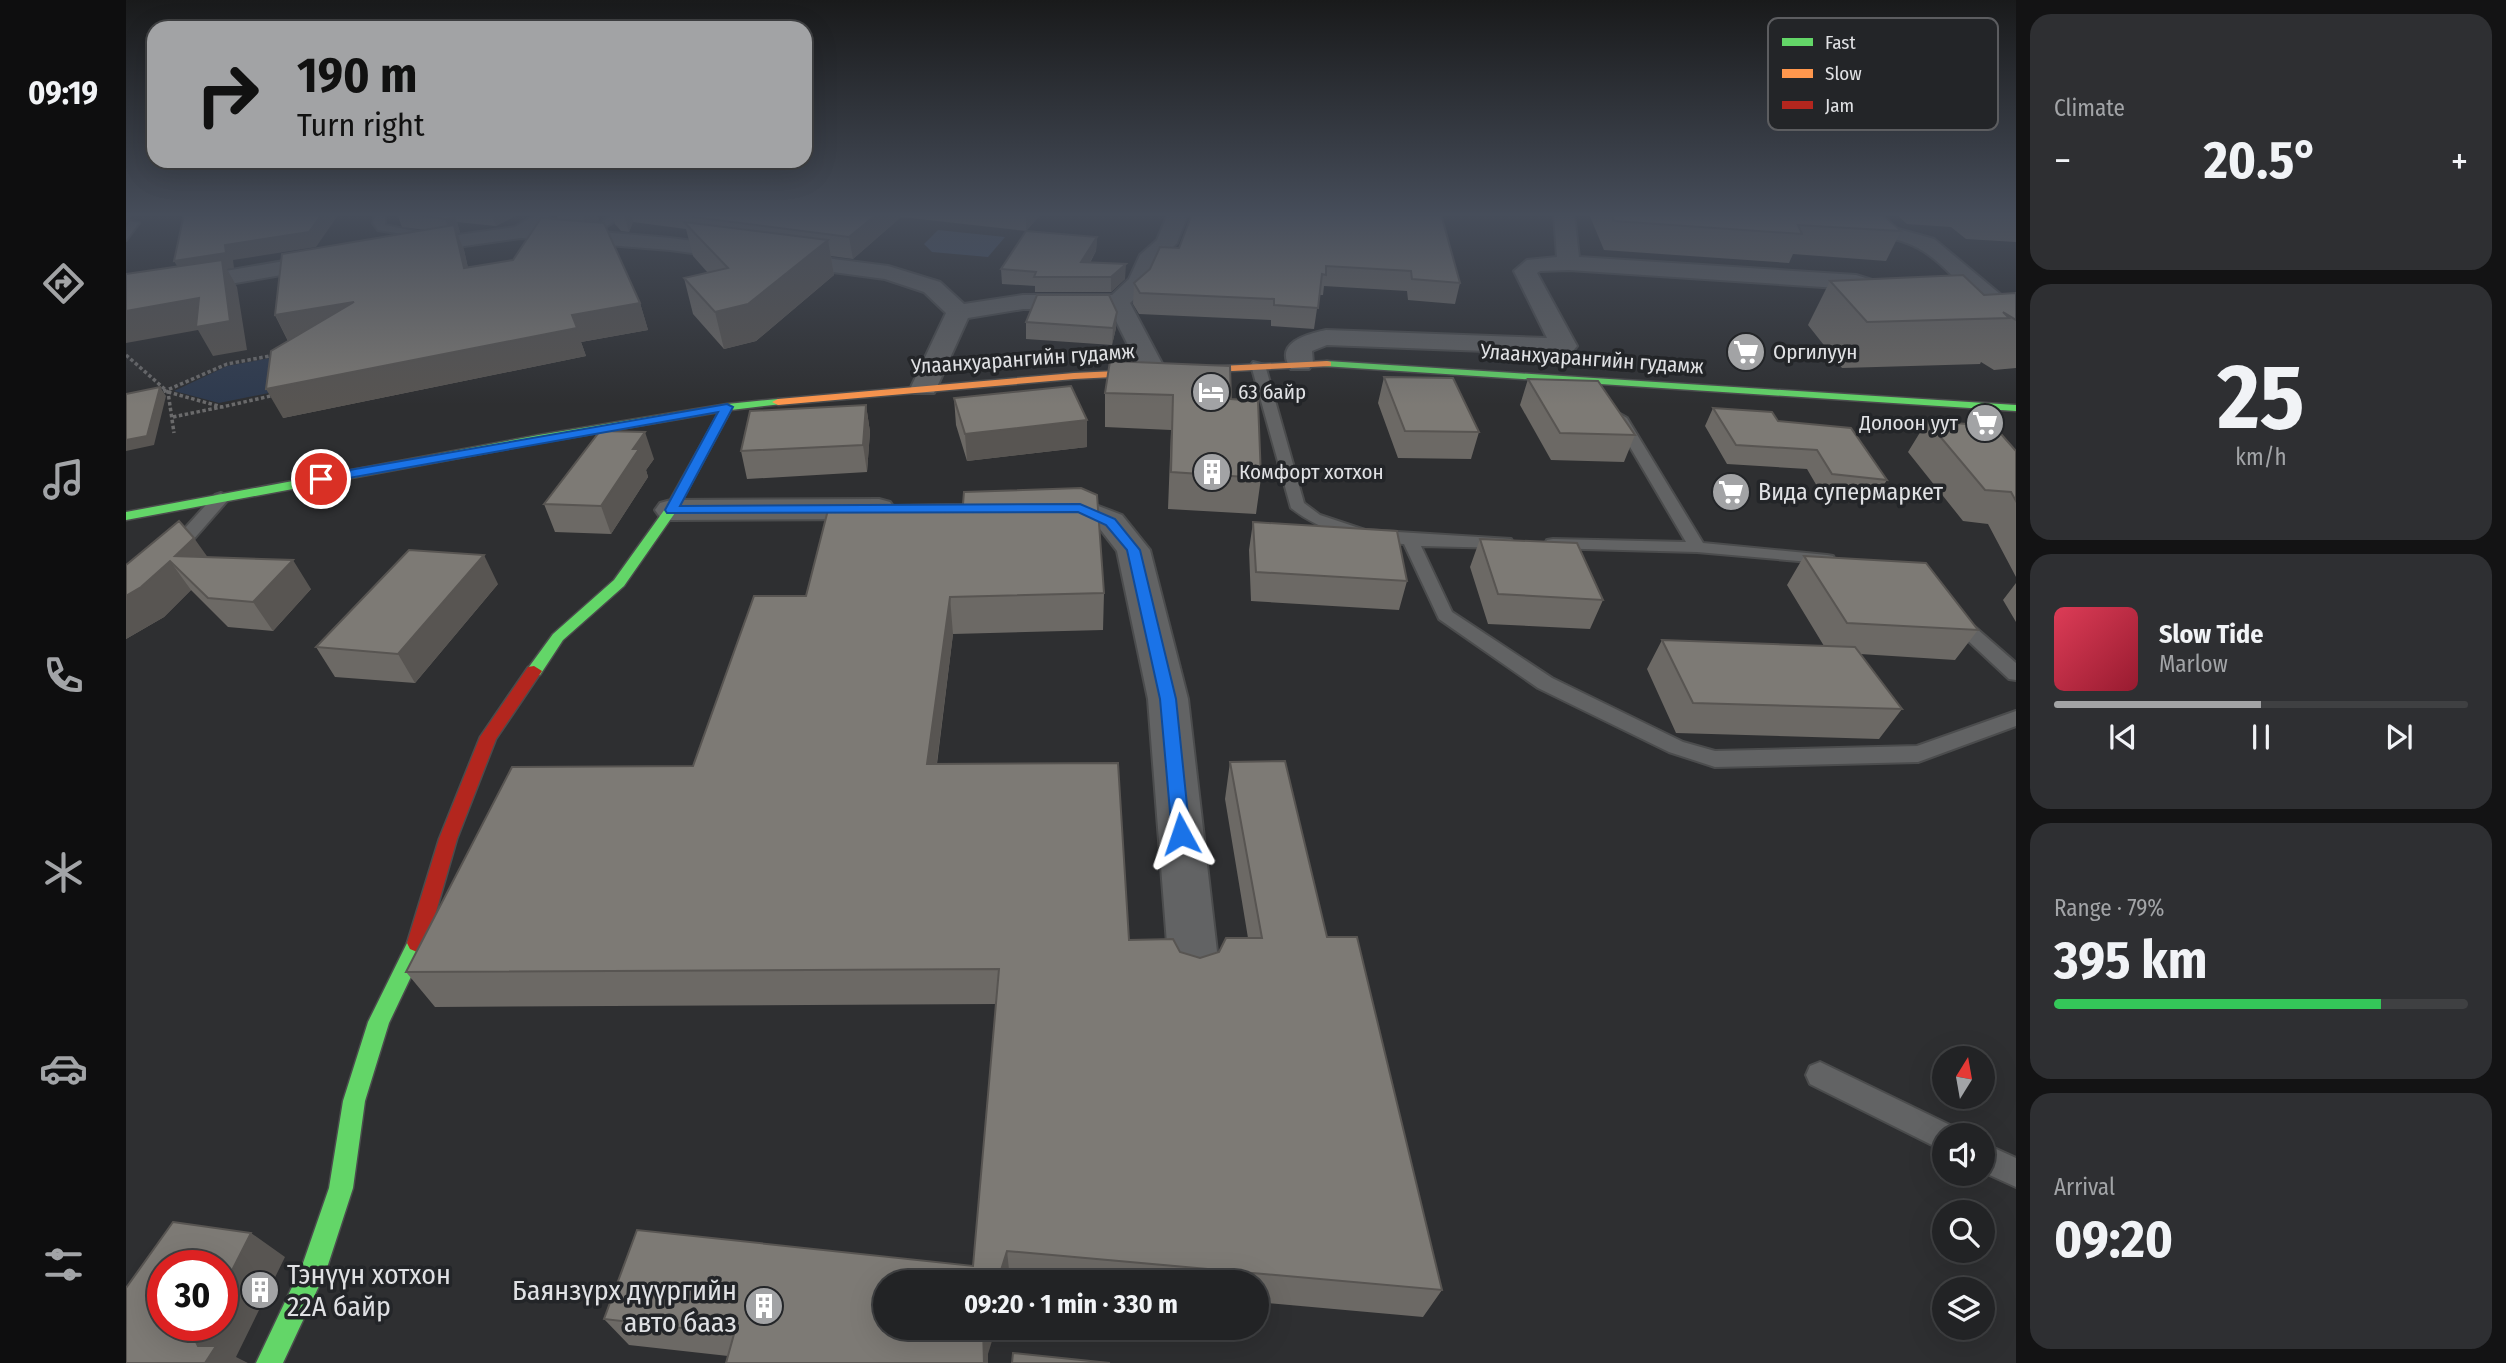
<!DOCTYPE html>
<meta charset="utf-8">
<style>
:root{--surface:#222325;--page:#2e2f32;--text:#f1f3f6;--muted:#a2a4a7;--line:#3f4042;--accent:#a2a3a5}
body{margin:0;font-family:"Fira Sans Condensed",sans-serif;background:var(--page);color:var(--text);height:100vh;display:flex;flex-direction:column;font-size:26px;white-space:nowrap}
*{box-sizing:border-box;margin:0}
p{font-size:23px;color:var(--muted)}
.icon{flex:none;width:38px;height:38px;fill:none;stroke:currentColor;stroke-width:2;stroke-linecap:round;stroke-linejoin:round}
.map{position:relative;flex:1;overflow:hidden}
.details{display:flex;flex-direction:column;gap:14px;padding:14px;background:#131314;width:490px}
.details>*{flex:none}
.top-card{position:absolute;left:21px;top:21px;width:665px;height:147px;border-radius:21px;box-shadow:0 7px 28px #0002,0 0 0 2px var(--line);background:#a2a3a5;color:#111;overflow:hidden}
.needle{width:46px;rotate:11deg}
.tools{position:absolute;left:1806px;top:1046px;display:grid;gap:14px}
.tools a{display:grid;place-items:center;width:63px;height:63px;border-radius:50%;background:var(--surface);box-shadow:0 7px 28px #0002,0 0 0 2px var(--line);font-size:35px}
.speed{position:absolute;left:21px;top:1250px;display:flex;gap:14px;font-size:35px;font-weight:700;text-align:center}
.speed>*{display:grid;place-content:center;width:91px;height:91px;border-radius:50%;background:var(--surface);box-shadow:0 7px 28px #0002,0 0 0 2px var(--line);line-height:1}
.speed .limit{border:10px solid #d22;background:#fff;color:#111}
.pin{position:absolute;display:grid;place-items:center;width:60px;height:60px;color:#fff;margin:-30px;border:4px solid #fff;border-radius:50%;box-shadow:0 2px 7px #0007}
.me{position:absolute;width:77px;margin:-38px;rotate:355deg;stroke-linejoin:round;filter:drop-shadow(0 0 5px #0008)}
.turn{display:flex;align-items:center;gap:24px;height:147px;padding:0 35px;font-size:32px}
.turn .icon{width:91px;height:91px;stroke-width:2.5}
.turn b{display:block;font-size:49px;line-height:60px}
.big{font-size:52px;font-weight:700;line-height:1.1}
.details .widget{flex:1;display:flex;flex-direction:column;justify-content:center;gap:10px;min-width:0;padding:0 24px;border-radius:21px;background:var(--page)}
.details .dial{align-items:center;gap:0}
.dial b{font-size:91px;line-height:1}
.song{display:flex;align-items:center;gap:21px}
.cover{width:84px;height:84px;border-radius:10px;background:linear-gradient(135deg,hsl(350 70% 55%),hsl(350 70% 35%))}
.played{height:7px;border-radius:4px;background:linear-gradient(90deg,var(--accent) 50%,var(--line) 50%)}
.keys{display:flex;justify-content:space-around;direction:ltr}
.heat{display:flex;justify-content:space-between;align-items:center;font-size:38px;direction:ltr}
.charge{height:10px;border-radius:5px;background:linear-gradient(90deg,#34c759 79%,var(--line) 0)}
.trip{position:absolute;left:747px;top:1270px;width:396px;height:70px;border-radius:35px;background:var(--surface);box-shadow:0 7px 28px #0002,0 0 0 2px var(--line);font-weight:700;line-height:70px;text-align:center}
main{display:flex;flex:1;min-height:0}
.dock{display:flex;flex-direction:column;width:126px;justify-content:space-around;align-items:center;background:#0e0e0f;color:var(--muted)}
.dock .icon{width:49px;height:49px}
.dock .on{color:var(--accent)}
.dock b{font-size:32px;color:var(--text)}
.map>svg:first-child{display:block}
.green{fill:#2e3a4e}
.forest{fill:#435167}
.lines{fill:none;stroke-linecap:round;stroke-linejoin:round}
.lane-casing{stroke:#4b4c4d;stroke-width:4}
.street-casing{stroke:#4b4c4d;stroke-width:4}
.fast-casing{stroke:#4b4c4d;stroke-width:3}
.slow-casing{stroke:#4b4c4d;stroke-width:3}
.jam-casing{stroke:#4b4c4d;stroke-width:3}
.path{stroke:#6a6a6b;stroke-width:3.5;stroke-dasharray:3.5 2.5;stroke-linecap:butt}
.lane{fill:#626364;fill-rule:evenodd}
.street{fill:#626364;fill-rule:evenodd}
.fast{fill:#63d668;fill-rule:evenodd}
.slow{fill:#ff974d;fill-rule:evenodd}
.jam{fill:#b3261e;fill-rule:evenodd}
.wall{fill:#6c6965}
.shaded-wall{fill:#585552}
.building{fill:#7d7a75;stroke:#585552;stroke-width:2}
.route{fill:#1a73e8;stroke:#114b97;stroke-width:2}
.labels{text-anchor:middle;stroke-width:7;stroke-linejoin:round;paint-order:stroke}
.far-poi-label{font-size:21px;fill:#e0e1e4;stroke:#232528;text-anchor:start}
.far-street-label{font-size:21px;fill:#e0e1e4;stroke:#232528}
.poi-label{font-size:24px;fill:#e0e1e4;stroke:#232528;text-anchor:start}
.near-poi-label{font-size:28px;fill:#e0e1e4;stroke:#232528;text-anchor:start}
.key{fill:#232528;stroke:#5c5d60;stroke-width:2}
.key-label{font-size:19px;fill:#e0e1e4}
</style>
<main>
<nav class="dock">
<b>09:19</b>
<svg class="icon on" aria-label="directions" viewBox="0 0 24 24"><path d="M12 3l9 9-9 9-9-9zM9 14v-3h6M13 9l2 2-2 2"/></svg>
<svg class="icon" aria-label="music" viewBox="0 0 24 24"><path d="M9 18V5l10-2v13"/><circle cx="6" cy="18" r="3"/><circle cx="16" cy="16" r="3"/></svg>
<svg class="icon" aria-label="phone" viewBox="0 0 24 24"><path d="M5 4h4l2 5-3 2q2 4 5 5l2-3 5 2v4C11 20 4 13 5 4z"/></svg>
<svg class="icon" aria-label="climate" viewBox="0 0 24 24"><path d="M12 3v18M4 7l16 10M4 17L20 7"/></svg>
<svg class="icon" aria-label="car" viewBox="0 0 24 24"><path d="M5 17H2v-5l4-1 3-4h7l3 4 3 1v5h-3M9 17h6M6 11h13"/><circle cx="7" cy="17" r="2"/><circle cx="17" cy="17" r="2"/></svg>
<svg class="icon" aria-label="filters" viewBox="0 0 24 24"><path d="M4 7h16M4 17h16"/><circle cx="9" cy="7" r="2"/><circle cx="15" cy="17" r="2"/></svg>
</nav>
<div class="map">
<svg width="1890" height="1363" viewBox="0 0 1890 1363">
<rect width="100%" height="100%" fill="#2e2f31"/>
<path class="green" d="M274 334 278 366 93 403 48 391 101 366Z"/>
<path class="forest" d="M812 230 879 237 862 257 806 252 798 244Z"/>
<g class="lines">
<defs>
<path id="lane" d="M249 214H259V225L312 236 307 239 252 230 247 223Z
M488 214H500L462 238 453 236Z
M4 221 13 223 0 240V228Z
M1127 362 1139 365 1178 503 1194 515 1239 530 1385 539 1387 543 1379 548 1295 546 1326 612 1426 678 1557 742 1589 751 1791 746 1890 711V726L1792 762 1589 767 1543 752 1412 688 1313 619 1278 544C1237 541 1198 534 1165 508L1125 365Z
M1494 414 1501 418 1577 543 1701 555 1707 556 1709 560 1707 564 1571 552 1421 548 1419 544 1421 540 1427 539 1560 542 1487 418Z
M95 493 103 498 101 501 52 557H40L38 553 40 549 89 495Z
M1828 612 1834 614 1890 663V680L1883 679 1822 622 1819 618Z
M1694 1062 1828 1127 1832 1136H1818V1151L1684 1084 1680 1075 1684 1066Z
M1857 1143 1890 1158V1187L1857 1172Z"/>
<path id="street" d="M420 214 426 219 417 227 544 238 762 266 814 282 838 304 897 295H986L1003 279 1014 255 1031 240 1042 214H1062L1051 243 1032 262 1021 287 1004 303 1040 371 1036 377H1018L984 309H897L842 318 811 387 808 393H788L785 387 820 313 798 292 759 279 544 250 395 238 282 254 271 248 282 242 389 227 409 215Z
M1428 214H1448L1453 257 1730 275 1762 285 1766 290 1762 295 1754 297 1727 289 1443 270 1414 271 1411 273 1451 346 1447 351 1438 354 1201 345 1186 351 1187 363 1183 369H1165C1147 343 1181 334 1200 330L1421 338 1388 271 1401 260 1431 257Z
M1733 214H1754L1765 227 1808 239 1880 299 1890 300V314C1845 311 1829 268 1792 248 1765 233 1755 245 1733 214Z
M205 253 216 260 213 265 0 302V288Z
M753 499 764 502 769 509 764 516 753 519 545 520 534 517 529 510 534 503 545 500Z
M922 499H954L996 515 1024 550 1062 699 1093 969 1086 985 1068 991 1050 985 1043 969 1022 699 991 551 974 529 949 517 911 515 906 508 911 501Z"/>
<path id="fast" d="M1201 361 1890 405V411L1197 366V362Z
M652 399 656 400V404L605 410 551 510 498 586 437 640 414 675 408 676 400 671 427 634 488 580 539 509 593 412 413 443 0 520V512L413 435 601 404Z
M291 934 298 937 301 943 263 1023 239 1101 227 1188 200 1271 157 1363H130L176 1266 203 1188 217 1101 242 1022 284 937Z"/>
<path id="slow" d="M1201 361 1205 362V366L948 379 652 405 646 402 652 399 948 373Z"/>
<path id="jam" d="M408 666 416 671 370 739 331 839 301 943 298 949 291 952 284 949 281 943 313 839 354 737 402 667Z"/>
</defs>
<use href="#lane" class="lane-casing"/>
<use href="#street" class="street-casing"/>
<use href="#fast" class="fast-casing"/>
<use href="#slow" class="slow-casing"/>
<use href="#jam" class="jam-casing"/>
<path class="path" d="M0 355 42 392 48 433
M42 392 96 407 149 395
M32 394 101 364 149 355
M47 417 95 407"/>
<use href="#lane" class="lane"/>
<use href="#street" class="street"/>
<use href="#fast" class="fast"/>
<use href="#slow" class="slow"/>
<use href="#jam" class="jam"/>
</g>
<path class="wall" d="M271 214H393L370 226 331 222 334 233H331L338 250 342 268 387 260 432 220 430 214H471L473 220 469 223 514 303 522 330 455 342 460 356 157 418 162 341 149 315 299 230 276 227Z
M486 214H915L900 231 775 217 727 259 705 256 708 275 630 341 598 349 567 314 558 278 582 273 567 256 560 229 507 222 503 232 495 231 489 224Z
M1066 214 1334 283 1329 304 1282 300 1281 291 1198 286 1197 295H1193L1188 329 1145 326V320L1013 314 1007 304 1008 283 1053 248Z
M1463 214H1756L1775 231 1760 261 1667 254 1663 263 1478 250Z
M1770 214H1890V242L1840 239 1825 227 1781 224Z
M971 237 970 251 964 263 999 279 985 292H909V286L876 284 875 269Z
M1704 281 1858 295 1890 293V368L1868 370 1855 362 1854 364 1716 368 1682 325Z
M900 322 990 328 986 345 900 339Z
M984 361 1105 399 1135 478 1130 514 1042 509 1045 430 979 427V393Z
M1258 377 1353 432 1345 459 1272 458 1252 403Z
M1402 379 1509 435 1498 462 1425 460 1394 405Z
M828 398 961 447 841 461 830 425Z
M740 405 744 432 741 472 621 479 615 451Z
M1587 408 1652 421 1761 480 1749 498 1695 493 1681 469 1601 464 1579 426Z
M1801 421 1890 451V577L1862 524 1837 521 1782 452Z
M528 459 520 470 522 477 485 534 429 532 418 504Z
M1127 522 1281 581 1273 610 1125 601 1123 550Z
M1354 539 1477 600 1464 629 1362 624 1344 567Z
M1678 556 1852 630 1829 660 1734 654 1776 709 1753 739 1550 733 1521 669 1536 640 1698 646 1661 585Z
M82 557 185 589 147 631 102 627 65 590 38 617 0 639V565Z
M1890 583V622L1877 600Z
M372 584 289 683 209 677 190 647Z
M978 593 977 630 827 634 811 764 1003 940 1074 958 1093 952 1122 938 1099 799 1104 762 1201 937 1316 1290 1297 1317 1130 1302V1283H920L884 1279 883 1283H760L862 1354V1363H600L602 1356 503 1345 478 1319 847 1266 870 1004 309 1007 280 972 567 766 680 596Z"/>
<path class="shaded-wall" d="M0 214H4L5 217 0 224Z
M196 214H213L190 247 107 260 108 268 101 269 111 287 121 350 87 356 72 330 0 343V311L73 298 104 321 57 276 48 261Z
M327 214H328L331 222 334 233H331L338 250 348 294 319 219Z
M365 214H393L370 226Z
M456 214H471L473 220 461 228Z
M498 214H505L507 222 503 232Z
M751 214H775V217L727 259 723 237Z
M900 214H915L900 231Z
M971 237 970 251 955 277V262Z
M702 240 708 275 630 341 598 349 589 312Z
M1000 264 999 279 985 292V277Z
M228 302 163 343 149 315Z
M514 303 522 330 455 342 460 356 157 418 140 389 446 315Z
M991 312 990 328 986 345 987 328Z
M34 387 40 396 28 445 0 451V440Z
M740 405 744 432 741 472 737 445Z
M961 420V447L841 461 839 434Z
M519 432 528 459 520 470 522 477 485 534 475 506 507 449Z
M68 538 88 566 49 556Z
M358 555 372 584 289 683 272 654Z
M167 560 185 589 147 631 127 602Z
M44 561 65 590 38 617 0 639V596Z
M824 597 827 634 806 801 801 764Z
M125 1233 159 1257 110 1357 122 1363H79L70 1342 78 1325H96V1290Z
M881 1251 884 1279 883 1283H871Z
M857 1328H870L862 1354V1363H858Z"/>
<path class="building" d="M58 214H196L183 232 99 245 100 253 48 261Z
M285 214H327L328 218 319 219Z
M570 214H751L723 237 567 217Z
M1066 214H1315L1334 283 1286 279 1285 271 1200 266V275L1196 274 1192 308 1148 305V299L1014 293 1008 283 1024 269 1034 247 1053 248Z
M1485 214H1756L1775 231 1672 225 1676 234 1488 221Z
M415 218 478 223 514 303 446 315 451 328 140 389 145 351 228 302 149 315 156 254 328 225 338 268 387 260Z
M558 222 702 240 622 304 589 312 558 278 602 268Z
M900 231 971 237 955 262 1000 264 985 277H908L910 272 875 269Z
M96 260 104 321 70 327 73 298 0 311V274Z
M1837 275 1858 295 1890 293V320L1877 312 1883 318 1741 322 1704 281Z
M911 295H983L991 312 987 328 900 322Z
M984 361 1104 366 1105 399 1132 401 1135 478 1045 472 1047 395 979 393Z
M1258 377 1327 378 1353 432 1279 431Z
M1402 379 1472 381 1509 435 1434 433Z
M945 386 961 420 839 434 828 398Z
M34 387 21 436 0 440V394Z
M740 405 737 445 615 451 624 411Z
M1587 408 1646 412 1652 421 1725 428 1761 480 1706 474 1691 450 1610 445Z
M1801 421 1868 426 1890 451V501L1885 492 1859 490Z
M474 431 519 432 507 449H513L475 506 418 504Z
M955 488 971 495 978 593 824 597 801 764 992 763 1003 940 1047 939 1054 952 1074 958 1093 952 1100 938H1136L1104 762 1159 761 1201 937H1231L1316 1290 881 1251 871 1283H760V1328H857L858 1363H600L608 1334 478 1319 511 1230 847 1266 873 969 280 972 386 767 567 766 628 596H680L703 506 837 504 838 492Z
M53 521 68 538 49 556 167 560 127 602 82 598 44 561 15 587 0 596V565Z
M1127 522 1271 531 1281 581 1130 572Z
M1354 539 1451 543 1477 600 1372 594Z
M283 550 358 555 272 654 190 647Z
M1678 556 1800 563 1852 630 1721 623Z
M1536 640 1729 647 1776 709 1567 703Z
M47 1222 125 1233 96 1290V1265H37V1325H78L70 1342 72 1346H90L79 1363H0V1288Z
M887 1353 984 1363H886Z"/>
<linearGradient id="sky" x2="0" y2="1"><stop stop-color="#191a1b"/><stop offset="0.53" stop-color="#464d5a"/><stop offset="1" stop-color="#464d5a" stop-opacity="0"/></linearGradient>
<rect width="1890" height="405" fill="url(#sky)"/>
<path class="route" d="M601 404 607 407 554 506 954 504 989 519 1014 550 1050 699 1064 834 1062 839 1055 841 1046 834 1034 699 1001 550 980 525 952 512 541 513 539 510 592 412 195 483 189 479 195 475Z"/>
<defs>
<symbol id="supermarket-disc" viewBox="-11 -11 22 22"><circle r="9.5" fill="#a2a3a5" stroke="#232528"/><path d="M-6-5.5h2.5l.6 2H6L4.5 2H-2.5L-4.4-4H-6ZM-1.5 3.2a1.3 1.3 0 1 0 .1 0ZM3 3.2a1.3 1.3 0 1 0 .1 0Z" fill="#fff"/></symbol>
<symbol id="hotel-disc" viewBox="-11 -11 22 22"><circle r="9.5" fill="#a2a3a5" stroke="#232528"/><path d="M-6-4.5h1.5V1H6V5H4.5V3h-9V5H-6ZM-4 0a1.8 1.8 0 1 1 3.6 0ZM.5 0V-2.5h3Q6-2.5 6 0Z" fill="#fff"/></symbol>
<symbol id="building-disc" viewBox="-11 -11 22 22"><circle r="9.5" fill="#a2a3a5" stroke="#232528"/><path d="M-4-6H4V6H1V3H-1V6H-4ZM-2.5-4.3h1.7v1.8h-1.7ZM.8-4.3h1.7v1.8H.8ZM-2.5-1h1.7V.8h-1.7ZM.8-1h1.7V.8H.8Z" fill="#fff"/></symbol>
</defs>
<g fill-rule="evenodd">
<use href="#supermarket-disc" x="1598" y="330" width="44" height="44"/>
<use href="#hotel-disc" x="1063" y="370" width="44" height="44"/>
<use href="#supermarket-disc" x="1837" y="401" width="44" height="44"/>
<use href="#building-disc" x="1064" y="450" width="44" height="44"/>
<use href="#supermarket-disc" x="1583" y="470" width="44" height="44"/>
<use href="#building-disc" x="112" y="1268" width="44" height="44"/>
<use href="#building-disc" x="616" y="1284" width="44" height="44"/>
</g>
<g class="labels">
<g class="far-poi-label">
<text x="1647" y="359">Оргилуун</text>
<text x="1112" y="399">63 байр</text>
<text x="1832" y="430" text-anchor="end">Долоон уут</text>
<text x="1113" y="479">Комфорт хотхон</text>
</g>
<g class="far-street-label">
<text transform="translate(897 359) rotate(-4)" y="7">Улаанхуарангийн гудамж</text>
<text transform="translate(1466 359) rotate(4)" y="7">Улаанхуарангийн гудамж</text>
</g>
<g class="poi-label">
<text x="1632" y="500">Вида супермаркет</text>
</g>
<g class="near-poi-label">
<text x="161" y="1284">Тэнүүн хотхон<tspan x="161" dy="32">22А байр</tspan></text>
<text x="611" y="1300" text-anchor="end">Баянзүрх дүүргийн<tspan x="611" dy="32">авто бааз</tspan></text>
</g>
</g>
<rect x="1642" y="18" width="230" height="112" rx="10" class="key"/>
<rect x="1656" y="38" width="31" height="8" fill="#63d668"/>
<rect x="1656" y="69" width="31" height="9" fill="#ff974d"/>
<rect x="1656" y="101" width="31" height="8" fill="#b3261e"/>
<g class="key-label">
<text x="1699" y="49">Fast</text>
<text x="1699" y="80">Slow</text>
<text x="1699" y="112">Jam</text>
</g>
</svg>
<div class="tools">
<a><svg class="needle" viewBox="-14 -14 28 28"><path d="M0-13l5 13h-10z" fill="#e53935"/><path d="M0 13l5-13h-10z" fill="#a2a4a7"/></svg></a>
<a><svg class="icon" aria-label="sound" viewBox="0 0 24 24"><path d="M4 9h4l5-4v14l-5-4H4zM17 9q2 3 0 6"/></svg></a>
<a><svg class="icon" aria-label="search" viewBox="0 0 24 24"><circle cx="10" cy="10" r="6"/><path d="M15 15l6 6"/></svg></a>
<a><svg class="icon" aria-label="layers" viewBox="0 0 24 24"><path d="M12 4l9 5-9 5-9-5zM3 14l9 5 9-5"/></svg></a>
</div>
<div class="speed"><div class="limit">30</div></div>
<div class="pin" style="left:195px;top:479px;background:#d93025"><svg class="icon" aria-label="arrive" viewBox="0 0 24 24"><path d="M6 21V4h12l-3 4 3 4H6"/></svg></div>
<svg class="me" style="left:1055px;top:834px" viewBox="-20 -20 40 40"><path d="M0-17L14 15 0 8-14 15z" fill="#1a73e8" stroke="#fff" stroke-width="4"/></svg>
<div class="trip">09:20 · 1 min · 330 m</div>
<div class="top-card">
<div class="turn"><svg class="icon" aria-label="right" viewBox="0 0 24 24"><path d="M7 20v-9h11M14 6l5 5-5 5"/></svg><div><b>190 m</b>Turn right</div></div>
</div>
</div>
<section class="details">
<div class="widget"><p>Climate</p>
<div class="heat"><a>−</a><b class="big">20.5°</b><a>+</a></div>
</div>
<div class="widget dial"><b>25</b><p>km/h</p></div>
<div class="widget">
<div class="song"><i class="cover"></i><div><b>Slow Tide</b><p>Marlow</p></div></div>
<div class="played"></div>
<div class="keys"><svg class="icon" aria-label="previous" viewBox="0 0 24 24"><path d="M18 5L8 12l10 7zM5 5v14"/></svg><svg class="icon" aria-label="pause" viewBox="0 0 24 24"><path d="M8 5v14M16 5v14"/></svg><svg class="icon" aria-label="next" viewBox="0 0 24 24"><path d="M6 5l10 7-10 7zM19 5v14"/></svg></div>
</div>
<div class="widget"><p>Range · 79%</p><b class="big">395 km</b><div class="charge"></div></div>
<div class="widget"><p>Arrival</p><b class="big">09:20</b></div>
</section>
</main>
